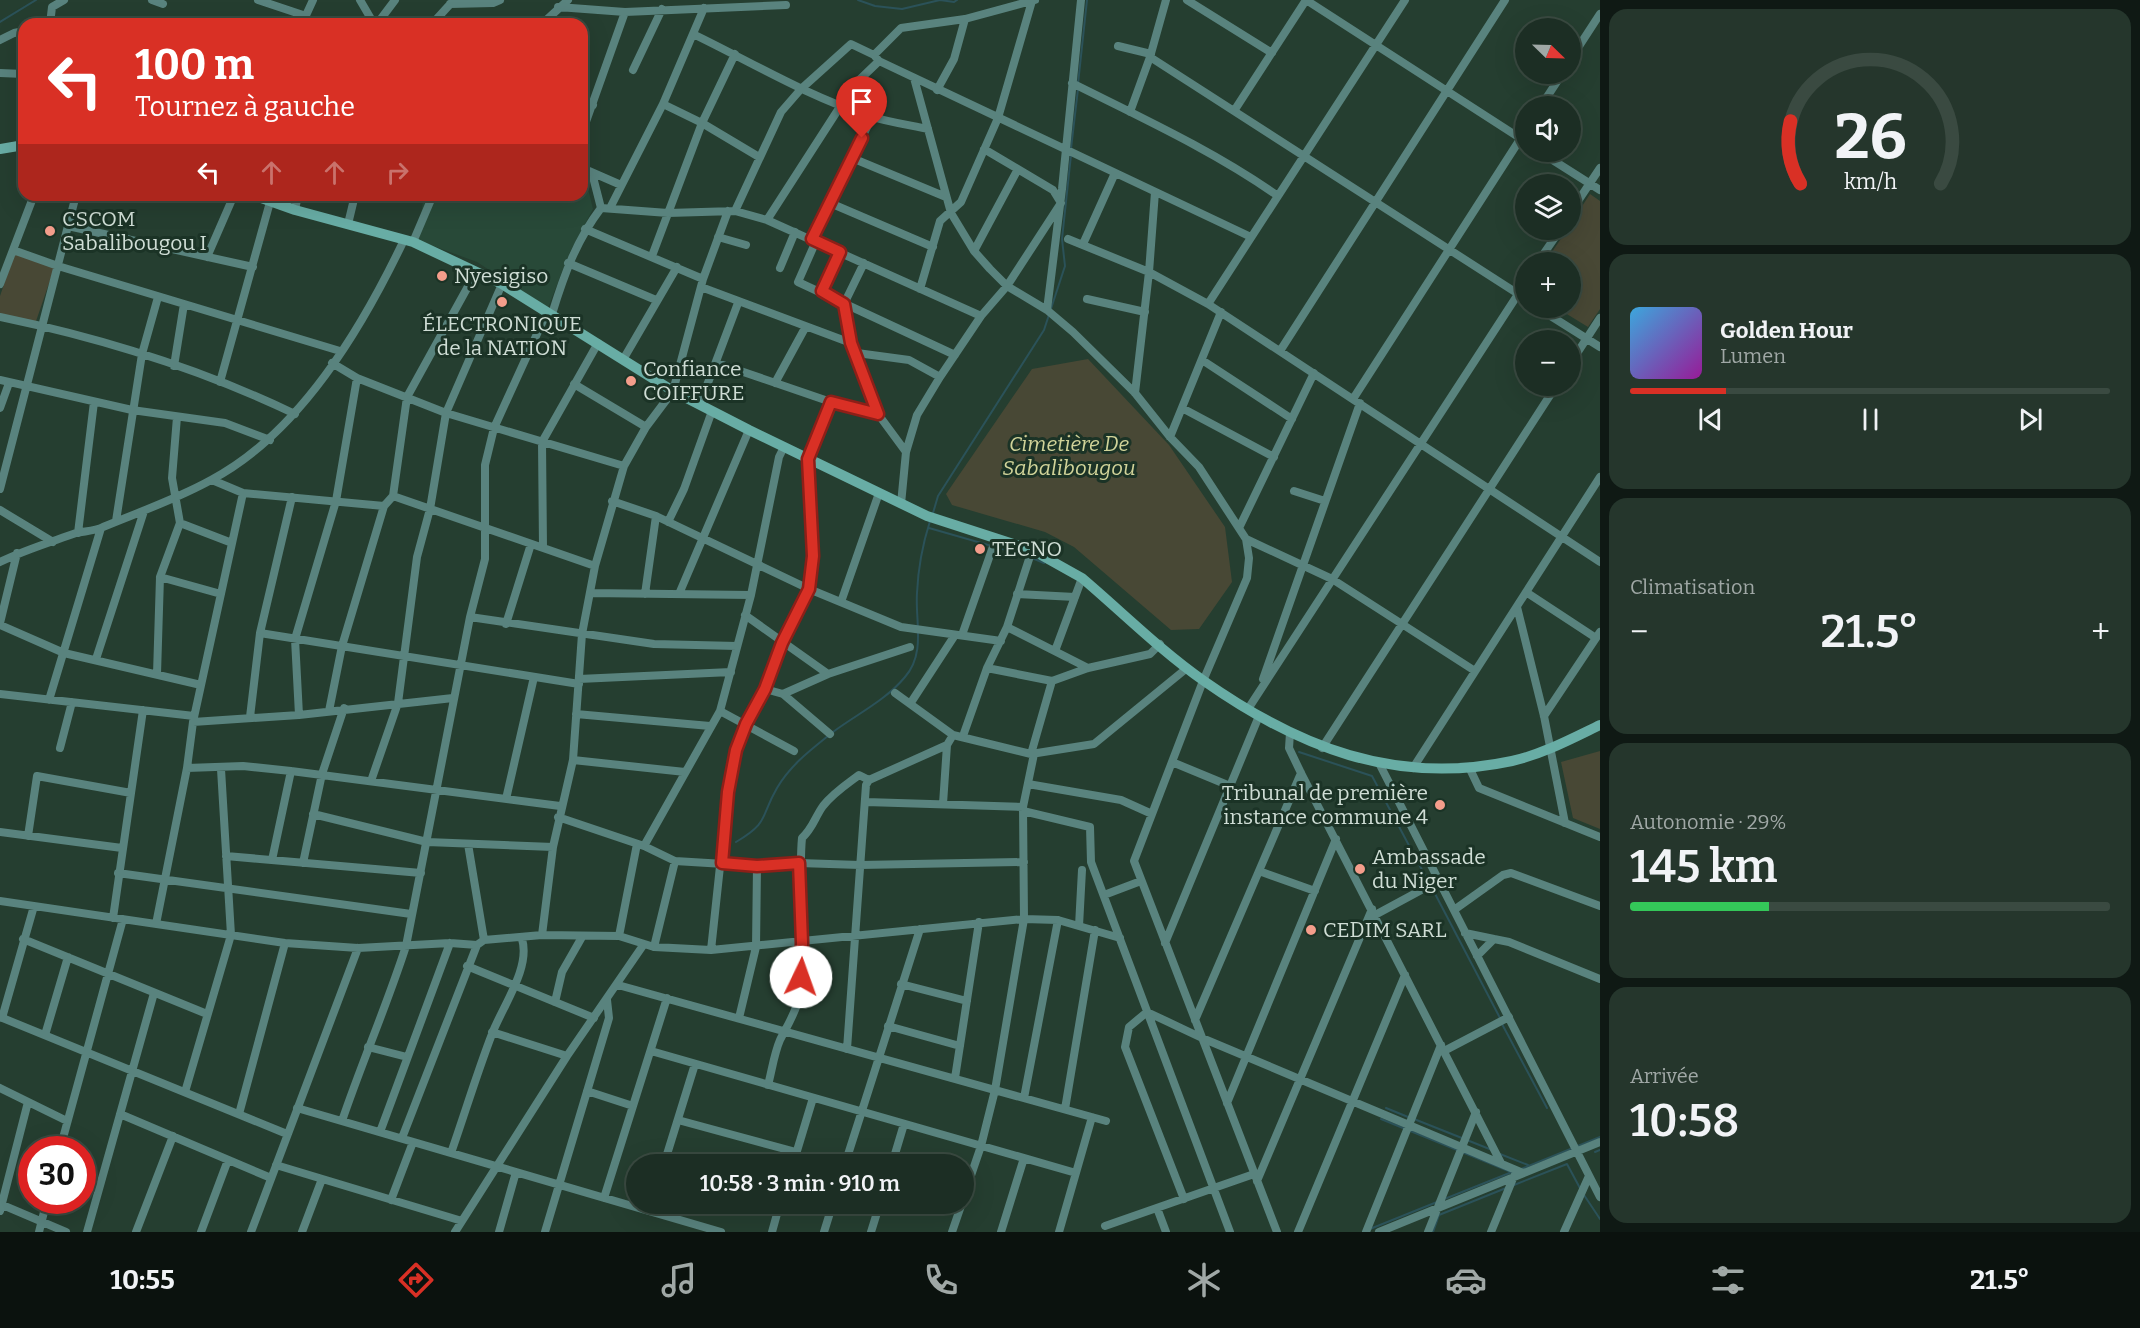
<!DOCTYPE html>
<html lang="fr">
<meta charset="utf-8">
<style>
:root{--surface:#1c2e24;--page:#25362c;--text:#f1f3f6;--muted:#a0a8a6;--line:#3a4a41;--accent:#d93025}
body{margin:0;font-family:Bitter,serif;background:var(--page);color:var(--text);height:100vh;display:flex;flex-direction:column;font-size:22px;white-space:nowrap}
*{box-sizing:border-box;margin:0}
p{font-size:20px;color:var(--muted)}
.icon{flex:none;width:33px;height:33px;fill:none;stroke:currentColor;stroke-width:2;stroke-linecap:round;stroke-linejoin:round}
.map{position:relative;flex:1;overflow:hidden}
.sheet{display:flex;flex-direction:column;gap:9px;padding:9px;background:#0f1914;width:540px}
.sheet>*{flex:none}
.top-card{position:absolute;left:18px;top:18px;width:570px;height:183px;border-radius:18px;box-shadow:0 6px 24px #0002,0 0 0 2px var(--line);background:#d93025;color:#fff;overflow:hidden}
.needle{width:39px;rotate:113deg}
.controls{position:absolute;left:1515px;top:18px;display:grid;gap:12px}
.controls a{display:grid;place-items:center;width:66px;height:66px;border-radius:50%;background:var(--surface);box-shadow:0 6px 24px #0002,0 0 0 2px var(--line);font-size:30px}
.speed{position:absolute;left:18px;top:1136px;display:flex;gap:12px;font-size:30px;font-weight:700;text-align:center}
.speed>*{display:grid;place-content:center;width:78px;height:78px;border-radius:50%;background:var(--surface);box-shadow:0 6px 24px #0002,0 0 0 2px var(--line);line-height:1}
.speed .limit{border:9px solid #d22;background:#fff;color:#111}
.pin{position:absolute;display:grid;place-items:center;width:51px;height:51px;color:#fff;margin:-62px -26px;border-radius:50% 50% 50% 0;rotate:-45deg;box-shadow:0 0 6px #0007}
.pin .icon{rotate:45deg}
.me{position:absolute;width:66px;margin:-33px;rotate:3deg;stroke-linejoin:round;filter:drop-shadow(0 0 4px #0008)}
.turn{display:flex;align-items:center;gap:21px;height:126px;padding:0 18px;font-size:27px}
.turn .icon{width:78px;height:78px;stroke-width:2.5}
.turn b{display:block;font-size:42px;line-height:51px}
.lanes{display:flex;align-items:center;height:57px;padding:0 18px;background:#0003;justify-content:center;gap:30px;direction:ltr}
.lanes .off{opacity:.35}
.big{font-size:45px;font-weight:600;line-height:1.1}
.sheet .widget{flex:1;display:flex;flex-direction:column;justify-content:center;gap:9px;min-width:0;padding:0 21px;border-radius:18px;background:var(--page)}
.sheet .dial{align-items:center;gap:0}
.dial svg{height:156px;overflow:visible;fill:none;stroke:var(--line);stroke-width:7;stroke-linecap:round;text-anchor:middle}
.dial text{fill:var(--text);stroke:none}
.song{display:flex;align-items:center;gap:18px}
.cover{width:72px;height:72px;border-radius:9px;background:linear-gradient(135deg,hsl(200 70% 55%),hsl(300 70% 35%))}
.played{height:6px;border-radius:3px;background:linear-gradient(90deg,var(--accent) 20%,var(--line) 20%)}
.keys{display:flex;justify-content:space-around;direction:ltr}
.heat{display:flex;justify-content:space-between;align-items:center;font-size:33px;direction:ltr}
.charge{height:9px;border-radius:4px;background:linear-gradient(90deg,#34c759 29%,var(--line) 0)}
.trip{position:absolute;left:626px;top:1154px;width:348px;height:60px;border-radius:30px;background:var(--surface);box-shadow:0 6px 24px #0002,0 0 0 2px var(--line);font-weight:600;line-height:60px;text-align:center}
.menu{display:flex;height:96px;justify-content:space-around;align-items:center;background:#0b120e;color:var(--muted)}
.menu .icon{width:42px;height:42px}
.menu .selected{color:var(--accent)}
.menu b{font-size:27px;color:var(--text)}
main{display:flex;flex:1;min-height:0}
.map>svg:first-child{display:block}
.built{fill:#284938}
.green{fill:#484835}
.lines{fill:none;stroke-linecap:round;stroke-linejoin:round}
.stream{stroke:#2b5259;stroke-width:2}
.minor{stroke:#59837e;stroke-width:8}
.secondary{stroke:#68ada5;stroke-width:10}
.route-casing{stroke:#8d1f18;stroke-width:15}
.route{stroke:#d93025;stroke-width:10}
.poi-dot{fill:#f49d8b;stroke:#1b3326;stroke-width:2}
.labels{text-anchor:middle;stroke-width:6;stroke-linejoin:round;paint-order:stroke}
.poi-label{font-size:21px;fill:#cfddd5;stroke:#1b3326;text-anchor:start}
.park-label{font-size:21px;font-style:italic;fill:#d1d399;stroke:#1b3326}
</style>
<main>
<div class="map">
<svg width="1600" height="1232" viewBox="0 0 1600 1232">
<rect width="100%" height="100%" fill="#253e30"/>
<path class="built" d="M582 174 585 176 593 209 569 254 548 308 477 262 417 240 424 195H582Z"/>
<path class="green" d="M1590 194 1600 201V309L1588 327 1557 308H1570V262H1545L1567 230H1570L1571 223Z
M16 249 56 263 34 327 0 315V296Z
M1088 359 1169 445 1225 527 1232 582 1199 629 1171 630 1074 547 1045 532 952 505 946 494 1032 369Z
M1600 751V829L1573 818 1561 762Z"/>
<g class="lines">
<path class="stream" d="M858 0 875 6 902 9 940 0 954 2 957 0
M0 22 36 0
M1078 84 1087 0
M1071 149 1078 89
M933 513 938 496 1044 330 1065 266 1062 239 1071 155
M929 528 1027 556
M1032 558 1044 563
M833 732C857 714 885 701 905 677 926 653 915 621 917 593 918 570 923 543 930 521
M1299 752 1372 776 1429 883
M736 842C770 822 760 817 777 788 790 766 808 752 828 736
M1432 888 1500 1018
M1502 1024 1547 1108
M1386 1108 1408 1117
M1381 1119 1511 1172
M1414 1119 1492 1150
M1595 1152 1600 1150
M1500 1154 1528 1165
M1521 1169 1600 1137
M1514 1185 1567 1164 1581 1190
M1584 1195 1600 1219
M1442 1200 1512 1172
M1370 1229 1437 1202
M1433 1232 1439 1215 1506 1188"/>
<path class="minor" d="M152 0 163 4
M258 0 306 16
M360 0 374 24
M1187 0 1272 53
M1306 0 1526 142
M450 4 493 3 500 0
M558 7 625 12
M50 24 52 7 64 0
M302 24 313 0
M377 24 395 0
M432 24 453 1
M542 24 568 0
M693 34C751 62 807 96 869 116 888 122 909 125 928 129
M0 40 14 33 24 31
M1118 46 1151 54
M874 55 901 28 965 19 1035 0
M1150 57 1526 299
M1570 60 1600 14
M633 70 662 9
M0 73 24 74
M914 78 951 213 974 251 990 269 1007 286 1047 310 1073 332 1135 393 1170 437 1199 467 1246 539 1332 579 1475 671
M1072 83C1142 118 1214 151 1278 196
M937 90 954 59 965 19
M582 100 593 105
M663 104 702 123 735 54
M1541 106 1562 74
M1234 111 1306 0
M1130 112 1150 57 1166 0
M582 133 625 12 786 5
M1540 152 1600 190
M852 158 946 197
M582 168 621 185
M830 203 933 247
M601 208 668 213 735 211 767 220 981 316
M610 208 663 104 704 8
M295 210 298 195
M735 211 781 112 801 89 851 44 874 55 879 61 1251 237
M1570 213 1600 168
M767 220 854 85 879 61
M348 224 355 195
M68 226 253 267
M585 229 703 279
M718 237 746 245
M812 239 872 117
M1068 239 1149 272 1208 304 1600 562
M816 241 798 282 955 355
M413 242 433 195
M1083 244 1115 173
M13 250 58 266 340 351
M974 251 1018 169
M652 256 702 123 759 157
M207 257 234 195
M1538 262 1560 230
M568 263 656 300
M864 263 844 304 851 343 878 414 906 452 901 504
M780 268 795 232
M0 284 34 195
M701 287 851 343
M920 289 940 221 961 202 998 118 1032 1
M822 292 840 252
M1087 299 1145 312
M1208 304 1405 0
M1538 308 1600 347
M1047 310 1062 189 1081 0
M552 314C564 275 576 241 601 208L592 173
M0 317C101 338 201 369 295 414
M1280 351 1505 0
M857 353 909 360 940 377
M624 358 677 267
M1202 360 1292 419
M332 363 357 378 446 413 624 466
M717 363 831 402 878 414
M1570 364 1600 318
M174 366 184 304
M0 380 132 410 225 423 270 440
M220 382 270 202
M775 383 805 328
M574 384 646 427
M1135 393 1149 272 1155 192
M1353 399 1526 130
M700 404 738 303
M0 408 9 383
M1182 408 1274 457
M1170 437 1221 312
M906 452 917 415 940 377 981 316 1007 286 1061 203 1053 190 984 149
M212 480 243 493 384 506
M0 489 76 195
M1294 491 1325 501
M393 496 595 566
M612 501 656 516 809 589 901 627 1001 641
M0 510 53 542
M116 521 142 354 158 297
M668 522 684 489 712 411
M180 523 232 543
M1239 528 1314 373
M78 533 94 402
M1246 539 1249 558 1247 578 1203 681 1134 861 1277 1232
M543 547 542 442 598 343
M0 562C24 550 51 542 76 533 85 531 95 531 103 527 139 512 177 499 211 480 300 433 362 328 404 240
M160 577 221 594
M1526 592 1596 638
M590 593 751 595
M645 594 656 516
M679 594 749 430
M1017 594 1075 597
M841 602 879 493
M1517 607 1544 716 1565 823
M745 615 828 674
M470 617 654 644 737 646
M0 623 17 553
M506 624 531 544
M0 625 64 653 201 685
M1007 627 1088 668
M260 633 579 684
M962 635 996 538
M1055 651 1082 578
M96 659 144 511
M987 668 1052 681 1088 668 1150 654 1160 644
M157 674 160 577 180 523 172 478 177 417
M579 679 731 672
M1263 679 1360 403
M765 689 783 694 830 734
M895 693 953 735
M0 694 194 716
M783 694 828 674 910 647
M49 700 101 528
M910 704 955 635
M1248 709 1526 282
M329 711 342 646 384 506 393 496 407 397 476 272
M720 711 794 751
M576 714 710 726
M299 715 295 639 336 501 357 378
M1544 716 1600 632
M250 717 260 633 292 497
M193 722 299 715 453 698
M1290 733 1289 748 1301 773 1501 1163
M963 736 987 668 1007 627 1032 550
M60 748 72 702
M1322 748 1556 386
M1031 754 1052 681
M573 760 685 772
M1172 762 1230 786
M1379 763 1600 1197
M1469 767 1479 788 1600 837
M187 768 243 766 291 771 560 806
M1413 768 1600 477
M371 781 398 703 417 557 430 509 446 413 502 284
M1028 784 1121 800 1152 814
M506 799 534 677
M866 802 1023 807
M943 804 947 745
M1023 811 1090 827 1091 862 1230 1232
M313 814 427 842 553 847
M558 817 644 846 675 861 757 866 799 863 860 865 1024 862
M0 832 122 848
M28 836 37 776 131 793
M468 844 484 940
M644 846 720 711 751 595 779 457 784 447
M226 856 421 873
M272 860 291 771
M303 863 322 774 344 708
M1259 871 1315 891
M118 873 411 914
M1104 895 1141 881
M0 901 285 943 358 948 450 943 477 945 484 940 542 935 619 936 654 947 711 950 1024 919 1058 920 1120 938
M1454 910 1503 875 1511 873 1600 906
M1375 915 1438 881
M113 918 143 710
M156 924 187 768 193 722 243 493
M1079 926 1082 870
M1465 933 1494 939
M542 935 553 847 573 760 582 634 595 566 624 466 646 427 673 391 703 279 728 211
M619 936 637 844
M23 939 207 1014
M1165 943 1259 716
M654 947 675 861
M711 950 728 792 736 750 746 724 765 689 782 643 809 589 813 556 808 459 831 402
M1477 956 1494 939 1509 942 1600 979
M467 966 594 1018
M901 984 967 1001
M618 985 1106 1121
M555 1002 562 972 582 937
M0 1017 287 1134
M2 1018 34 906
M739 1018 756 947 757 866
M1195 1020 1301 773
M888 1026 960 1046
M492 1032 567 1056
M45 1035 68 957
M368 1047 407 1057
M847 1049 866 785 869 780 947 745 953 735 1031 754 1094 744 1187 668
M651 1051 1076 1173
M1444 1051 1509 1017
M955 1078 979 922
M768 1085C772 1070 774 1054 780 1040 787 1026 797 1011 800 994 810 943 797 889 802 838 813 828 815 817 823 806 833 793 847 784 859 775L869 780
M0 1088 67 1121
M587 1091 633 1106
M185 1092 231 935 221 769
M1024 1098 1058 920
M1227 1103 1336 839
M297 1108 721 1232
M1065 1109 1095 930
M120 1114 271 1178
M239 1114 285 943
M678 1120 796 1152
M342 1121C362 1062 387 1005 406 946L470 617 485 559V465L494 428 547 312
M380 1132 450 943
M402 1138 477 945
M60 1149 123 919
M451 1153C465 1113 477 1073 492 1034 502 1007 531 968 522 939
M666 1156 694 1164
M664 1164 695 1064
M793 1164 813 1098
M845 1164 920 929
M892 1164 904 1124
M276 1165 462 1221
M1257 1181 1372 909
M604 1198 667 998
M963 1199 981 1146 995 1090 1024 919 1023 807 1034 754
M1184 1199 1125 1047 1129 1027 1147 1012 1202 1038 1523 1173
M391 1200 413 1142
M0 1204 66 1232
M1157 1208 1166 1232
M0 1211 28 1102
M1105 1226 1254 1174
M39 1232 47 1200
M87 1232 154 993
M136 1232 173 1136
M201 1232 228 1160
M251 1232 358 948
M302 1232 322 1179
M455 1232 567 1056 644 944
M499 1232 516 1172
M545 1232 609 1018 607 1000
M772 1232 780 1203
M824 1232 833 1203
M871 1232 880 1203
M952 1232 962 1203
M1001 1232 1024 1158
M1059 1232 1092 1117
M1298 1232 1405 975
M1366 1232 1441 1045
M1379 1232 1600 1142
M1428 1232 1476 1112
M1491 1232 1514 1176
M1564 1232 1589 1176"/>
<path class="secondary" d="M0 149 24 145
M253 195 295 210 413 242 502 284 673 391 749 430 927 516 1032 550 1082 578C1122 612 1161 651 1204 681 1298 747 1395 786 1512 761 1543 754 1571 739 1600 725"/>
</g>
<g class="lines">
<defs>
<path id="route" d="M801 977 802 943 799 863 757 866 722 863 728 792 736 750 746 724 765 689 782 643 809 589 813 556 808 459 831 402 878 414 851 343 844 304 822 291 840 252 812 239 862 138"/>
</defs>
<use href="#route" class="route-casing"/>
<use href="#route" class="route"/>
</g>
<g class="poi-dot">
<circle cx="50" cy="231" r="6"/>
<circle cx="442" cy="276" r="6"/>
<circle cx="502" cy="302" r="6"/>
<circle cx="631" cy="381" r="6"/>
<circle cx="980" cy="549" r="6"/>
<circle cx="1440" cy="805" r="6"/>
<circle cx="1360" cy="869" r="6"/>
<circle cx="1311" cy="930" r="6"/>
</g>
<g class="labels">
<g class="poi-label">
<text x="62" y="226">CSCOM<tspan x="62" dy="24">Sabalibougou I</tspan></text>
<text x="454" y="283">Nyesigiso</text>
<text x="502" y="331" text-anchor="middle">ÉLECTRONIQUE<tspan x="502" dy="24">de la NATION</tspan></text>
<text x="643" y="376">Confiance<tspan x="643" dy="24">COIFFURE</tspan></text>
<text x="992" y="556">TECNO</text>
<text x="1428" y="800" text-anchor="end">Tribunal de première<tspan x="1428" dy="24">instance commune 4</tspan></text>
<text x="1372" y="864">Ambassade<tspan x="1372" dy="24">du Niger</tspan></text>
<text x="1323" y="937">CEDIM SARL</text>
</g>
<g class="park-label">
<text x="1069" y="451">Cimetière De<tspan x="1069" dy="24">Sabalibougou</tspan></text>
</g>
</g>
</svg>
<div class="controls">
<a><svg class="needle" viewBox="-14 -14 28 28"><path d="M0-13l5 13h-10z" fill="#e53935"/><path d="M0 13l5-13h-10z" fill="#a0a8a6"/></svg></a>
<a><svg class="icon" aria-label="sound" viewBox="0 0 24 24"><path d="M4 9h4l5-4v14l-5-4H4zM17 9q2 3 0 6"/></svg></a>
<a><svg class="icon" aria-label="layers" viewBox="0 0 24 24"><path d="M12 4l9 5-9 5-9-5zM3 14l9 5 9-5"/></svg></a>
<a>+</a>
<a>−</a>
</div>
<div class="speed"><div class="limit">30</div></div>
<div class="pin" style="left:862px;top:138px;background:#d93025"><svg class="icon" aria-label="arrive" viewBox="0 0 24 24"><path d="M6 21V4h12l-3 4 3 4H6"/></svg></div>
<svg class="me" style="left:801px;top:977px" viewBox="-20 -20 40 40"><circle r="19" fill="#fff"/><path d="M0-13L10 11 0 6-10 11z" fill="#d93025"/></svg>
<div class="trip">10:58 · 3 min · 910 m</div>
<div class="top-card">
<div class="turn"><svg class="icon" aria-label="left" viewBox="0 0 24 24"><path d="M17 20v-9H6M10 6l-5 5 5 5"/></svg><div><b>100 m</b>Tournez à gauche</div></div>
<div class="lanes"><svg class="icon" aria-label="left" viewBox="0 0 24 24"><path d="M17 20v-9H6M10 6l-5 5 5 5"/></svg><svg class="icon off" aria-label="ahead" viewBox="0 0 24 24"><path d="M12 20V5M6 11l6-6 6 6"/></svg><svg class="icon off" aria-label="ahead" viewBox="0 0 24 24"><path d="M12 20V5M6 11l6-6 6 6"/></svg><svg class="icon off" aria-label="right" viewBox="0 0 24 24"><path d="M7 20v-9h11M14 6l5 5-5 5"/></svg></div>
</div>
</div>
<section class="sheet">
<div class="widget dial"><svg viewBox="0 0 100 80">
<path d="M14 69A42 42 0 1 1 86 69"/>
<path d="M14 69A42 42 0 0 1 9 37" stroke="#d93025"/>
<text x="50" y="56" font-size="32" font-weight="700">26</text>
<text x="50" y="72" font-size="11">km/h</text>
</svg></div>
<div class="widget">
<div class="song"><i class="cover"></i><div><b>Golden Hour</b><p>Lumen</p></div></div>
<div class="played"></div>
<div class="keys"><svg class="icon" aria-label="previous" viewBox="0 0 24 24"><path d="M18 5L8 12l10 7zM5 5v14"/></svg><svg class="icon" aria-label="pause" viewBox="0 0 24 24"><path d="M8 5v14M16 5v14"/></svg><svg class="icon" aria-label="next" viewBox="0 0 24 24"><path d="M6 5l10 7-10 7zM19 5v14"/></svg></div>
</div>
<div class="widget"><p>Climatisation</p>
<div class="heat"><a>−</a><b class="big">21.5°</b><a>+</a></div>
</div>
<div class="widget"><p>Autonomie · 29%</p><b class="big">145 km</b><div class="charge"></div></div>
<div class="widget"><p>Arrivée</p><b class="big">10:58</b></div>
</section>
</main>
<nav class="menu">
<b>10:55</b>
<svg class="icon selected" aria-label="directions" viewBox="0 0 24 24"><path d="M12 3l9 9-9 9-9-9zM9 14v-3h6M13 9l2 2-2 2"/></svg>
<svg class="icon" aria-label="music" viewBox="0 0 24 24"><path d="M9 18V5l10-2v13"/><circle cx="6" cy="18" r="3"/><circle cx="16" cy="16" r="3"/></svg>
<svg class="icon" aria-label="phone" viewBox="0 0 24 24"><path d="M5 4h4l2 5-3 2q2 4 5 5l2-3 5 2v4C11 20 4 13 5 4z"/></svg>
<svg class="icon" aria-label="climate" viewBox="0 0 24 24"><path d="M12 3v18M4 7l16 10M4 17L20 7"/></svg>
<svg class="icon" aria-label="car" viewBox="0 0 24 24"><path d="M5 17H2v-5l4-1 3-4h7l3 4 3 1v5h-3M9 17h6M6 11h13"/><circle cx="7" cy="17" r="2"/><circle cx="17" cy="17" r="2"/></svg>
<svg class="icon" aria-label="filters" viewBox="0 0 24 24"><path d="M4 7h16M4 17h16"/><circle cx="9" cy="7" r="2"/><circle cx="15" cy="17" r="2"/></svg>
<b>21.5°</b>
</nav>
